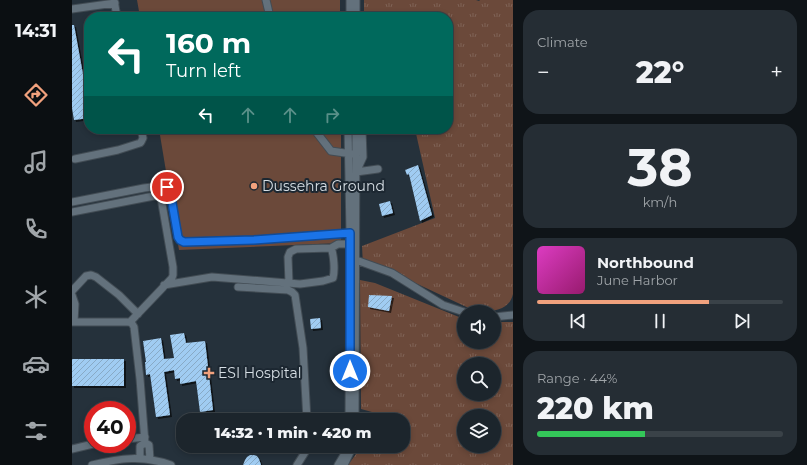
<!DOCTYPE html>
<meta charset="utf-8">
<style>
:root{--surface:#1c252c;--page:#252d34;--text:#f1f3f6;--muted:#a0a5a9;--line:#3a4248;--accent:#f1a17d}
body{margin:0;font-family:Montserrat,sans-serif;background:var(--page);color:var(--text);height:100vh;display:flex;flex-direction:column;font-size:15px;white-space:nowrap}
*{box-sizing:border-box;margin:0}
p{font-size:13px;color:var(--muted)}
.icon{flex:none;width:22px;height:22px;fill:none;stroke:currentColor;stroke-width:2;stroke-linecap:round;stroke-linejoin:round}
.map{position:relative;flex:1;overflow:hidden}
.sheet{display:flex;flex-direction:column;gap:10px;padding:10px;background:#0f1418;width:294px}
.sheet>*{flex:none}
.hud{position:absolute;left:12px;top:12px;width:369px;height:122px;border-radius:16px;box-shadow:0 2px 6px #0003,0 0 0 1px var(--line);background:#00695c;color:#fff;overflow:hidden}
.controls{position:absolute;left:385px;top:305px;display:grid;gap:8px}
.controls a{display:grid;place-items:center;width:44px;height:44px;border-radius:50%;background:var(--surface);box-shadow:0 2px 6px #0003,0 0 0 1px var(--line);font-size:20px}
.speed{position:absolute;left:12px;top:401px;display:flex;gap:8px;font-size:20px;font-weight:700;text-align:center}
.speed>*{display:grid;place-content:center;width:52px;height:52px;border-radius:50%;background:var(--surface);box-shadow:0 2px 6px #0003,0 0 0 1px var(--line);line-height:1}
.speed .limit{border:6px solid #d22;background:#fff;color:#111}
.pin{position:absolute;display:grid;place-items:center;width:34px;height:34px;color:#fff;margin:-17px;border:2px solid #fff;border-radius:50%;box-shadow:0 1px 4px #0007}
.me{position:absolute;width:44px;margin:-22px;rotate:0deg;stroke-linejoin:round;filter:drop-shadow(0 0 3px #0008)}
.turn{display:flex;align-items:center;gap:14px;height:84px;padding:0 16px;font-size:18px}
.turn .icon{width:52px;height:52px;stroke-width:2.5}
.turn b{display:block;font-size:28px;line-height:34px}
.lanes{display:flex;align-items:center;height:38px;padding:0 16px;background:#0003;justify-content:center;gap:20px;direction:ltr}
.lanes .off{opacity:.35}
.big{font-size:30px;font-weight:800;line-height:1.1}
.sheet .card{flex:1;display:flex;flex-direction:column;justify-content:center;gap:6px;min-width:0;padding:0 14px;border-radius:16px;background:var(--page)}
.sheet .dial{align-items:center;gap:0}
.dial b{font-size:52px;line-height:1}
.song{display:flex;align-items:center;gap:12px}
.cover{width:48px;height:48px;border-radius:6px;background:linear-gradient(135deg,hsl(310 70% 55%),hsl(320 70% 35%))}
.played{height:4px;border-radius:2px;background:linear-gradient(90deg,var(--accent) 70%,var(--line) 70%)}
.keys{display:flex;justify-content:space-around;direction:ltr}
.heat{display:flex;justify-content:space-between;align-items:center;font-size:22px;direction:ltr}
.charge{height:6px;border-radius:3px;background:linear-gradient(90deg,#34c759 44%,var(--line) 0)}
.trip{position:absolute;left:104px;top:413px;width:234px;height:40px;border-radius:16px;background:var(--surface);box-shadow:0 2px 6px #0003,0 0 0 1px var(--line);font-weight:800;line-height:40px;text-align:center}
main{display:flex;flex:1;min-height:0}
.tabs{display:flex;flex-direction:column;width:72px;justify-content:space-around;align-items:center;background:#0b0f12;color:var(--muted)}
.tabs .icon{width:28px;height:28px}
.tabs .active{color:var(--accent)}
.tabs b{font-size:18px;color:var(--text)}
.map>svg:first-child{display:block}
.grass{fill:url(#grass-tufts);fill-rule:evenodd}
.pitch{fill:#6b493a}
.building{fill:url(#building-hatch);filter:url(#shadow)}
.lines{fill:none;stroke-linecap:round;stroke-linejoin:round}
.minor-casing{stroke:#424c54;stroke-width:9}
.minor{stroke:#63717c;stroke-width:7}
.route-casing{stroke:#114b97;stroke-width:10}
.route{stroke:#1a73e8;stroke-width:7}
.poi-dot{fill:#f1a17d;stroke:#1c2731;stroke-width:1.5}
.labels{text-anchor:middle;stroke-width:4;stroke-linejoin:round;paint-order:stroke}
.poi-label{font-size:14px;fill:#d6dee4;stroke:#1c2731;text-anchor:start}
</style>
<main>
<nav class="tabs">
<b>14:31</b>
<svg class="icon active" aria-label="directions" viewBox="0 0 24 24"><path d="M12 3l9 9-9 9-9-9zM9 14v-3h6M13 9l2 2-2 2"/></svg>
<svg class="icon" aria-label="music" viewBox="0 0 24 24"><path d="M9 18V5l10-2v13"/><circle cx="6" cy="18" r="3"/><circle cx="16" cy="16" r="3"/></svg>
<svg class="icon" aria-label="phone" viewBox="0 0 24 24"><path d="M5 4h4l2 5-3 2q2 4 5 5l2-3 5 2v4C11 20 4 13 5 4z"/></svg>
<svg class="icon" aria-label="climate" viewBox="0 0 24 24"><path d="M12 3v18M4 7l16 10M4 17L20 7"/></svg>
<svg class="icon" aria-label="car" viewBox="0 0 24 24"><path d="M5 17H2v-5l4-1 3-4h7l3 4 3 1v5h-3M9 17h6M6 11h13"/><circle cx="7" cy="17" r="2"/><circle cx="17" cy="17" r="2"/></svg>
<svg class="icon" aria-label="filters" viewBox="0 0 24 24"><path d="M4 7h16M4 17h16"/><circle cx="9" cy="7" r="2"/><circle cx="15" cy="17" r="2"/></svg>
</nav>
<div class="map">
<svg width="441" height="465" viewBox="0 0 441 465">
<defs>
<pattern id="grass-tufts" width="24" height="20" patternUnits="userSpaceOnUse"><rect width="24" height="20" fill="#6b493a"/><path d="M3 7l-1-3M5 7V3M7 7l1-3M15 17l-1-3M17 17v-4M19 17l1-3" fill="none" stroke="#7f6356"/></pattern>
<pattern id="building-hatch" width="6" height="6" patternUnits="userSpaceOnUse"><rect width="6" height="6" fill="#a0ccf2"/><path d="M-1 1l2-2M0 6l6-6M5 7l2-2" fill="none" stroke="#88aac6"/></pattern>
<filter id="shadow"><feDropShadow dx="2" dy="2" stdDeviation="0" flood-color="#0009"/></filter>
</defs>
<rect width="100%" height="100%" fill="#25313b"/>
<path class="grass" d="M292 0H404L407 1 408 0H441V294C437 312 418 312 403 311L322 273 291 265 290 246 363 218 343 129H376V17H292Z
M288 280 303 283 392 319V342H422V322H441V465H276L284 454 322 453V446H331V420H322V418L289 409ZM392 364H422V394H392ZM392 416H422V446H392Z"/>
<path class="pitch" d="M65 0H268V17H68Z
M87 129H269V243L107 250Z"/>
<path class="building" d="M0 25H2L17 107V118L2 120 0 108Z
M346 165 360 215 348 221 337 174 335 175 333 170Z
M318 201 321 213 310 216 307 204Z
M297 295 320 296 317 311 296 307Z
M248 318 249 328 239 329 238 319Z
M112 333 114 343 133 341 141 410 128 412 124 381 108 384V378L103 379 102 370 92 372 98 415 84 417 78 374 74 375 73 362H74L71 341 89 338 92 359 102 358 98 335Z
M0 359H52V386H0Z
M178 455H182L185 456 187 459 189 465H171L173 460 175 457Z"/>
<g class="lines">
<defs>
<path id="minor" d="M42 0 45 17
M194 0 198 17
M284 0V17
M0 9 43 3
M278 17V0
M242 129 259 151 280 154
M276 129 278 233 277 420
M3 159 46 150 68 143 69 142 71 138 69 129
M286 168 291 157 290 129
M284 172 306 169
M0 202 72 188 88 186 95 187 97 189 98 191 106 237 108 239 112 242 183 240 278 233
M0 212 82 196H88L89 198 101 267V275L100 278 58 322
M280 260H284L320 273 371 305 392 312
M217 283 216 257 218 252 224 249 259 248 266 244H278
M92 285 140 277 228 284 251 281 261 278C263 271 262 255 259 248
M166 287 216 290 220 292 223 295 231 348 235 420
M0 291 14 276 19 275 24 277 47 295 66 314
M0 295 3 304 2 322
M422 317 441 315
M0 322H55C59 322 60 323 62 327L68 379 73 443
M283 420 284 129
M55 439 73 437
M73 443 77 445 78 459
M0 449 21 444
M68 458V446L73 443
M20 465C49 458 70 455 99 465
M225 465 237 446
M266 465 272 455 275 446
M272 465 281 446"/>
</defs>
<use href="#minor" class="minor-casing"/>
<use href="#minor" class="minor"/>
</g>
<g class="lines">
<defs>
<path id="route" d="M95 187 97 189 98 191 106 237 108 240 112 242 182 240 278 233V371"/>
</defs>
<use href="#route" class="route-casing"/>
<use href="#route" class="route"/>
</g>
<g class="poi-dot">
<circle cx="182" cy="186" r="4"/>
<path d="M135 367h4v4h4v4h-4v4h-4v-4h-4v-4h4z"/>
</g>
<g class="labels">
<g class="poi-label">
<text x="190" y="191">Dussehra Ground</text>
<text x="146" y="378">ESI Hospital</text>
</g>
</g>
</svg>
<div class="controls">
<a><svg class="icon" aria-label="sound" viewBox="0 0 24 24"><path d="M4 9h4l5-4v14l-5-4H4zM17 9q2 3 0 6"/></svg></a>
<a><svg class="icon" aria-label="search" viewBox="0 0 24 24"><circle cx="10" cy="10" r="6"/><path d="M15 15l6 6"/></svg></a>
<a><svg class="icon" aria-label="layers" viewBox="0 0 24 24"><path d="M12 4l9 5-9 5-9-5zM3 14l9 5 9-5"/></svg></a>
</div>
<div class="speed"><div class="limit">40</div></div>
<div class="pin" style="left:95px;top:187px;background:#d93025"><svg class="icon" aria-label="arrive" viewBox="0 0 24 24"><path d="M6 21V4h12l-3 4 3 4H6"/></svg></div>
<svg class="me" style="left:278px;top:371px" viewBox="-20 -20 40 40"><circle r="17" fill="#1a73e8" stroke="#fff" stroke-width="3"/><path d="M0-11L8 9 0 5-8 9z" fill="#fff"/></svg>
<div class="trip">14:32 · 1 min · 420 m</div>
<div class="hud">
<div class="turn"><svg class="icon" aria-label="left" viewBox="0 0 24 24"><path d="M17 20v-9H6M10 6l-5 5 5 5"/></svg><div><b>160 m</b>Turn left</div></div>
<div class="lanes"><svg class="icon" aria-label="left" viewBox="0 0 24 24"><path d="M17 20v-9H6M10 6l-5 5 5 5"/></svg><svg class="icon off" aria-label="ahead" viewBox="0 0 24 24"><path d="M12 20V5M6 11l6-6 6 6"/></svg><svg class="icon off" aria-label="ahead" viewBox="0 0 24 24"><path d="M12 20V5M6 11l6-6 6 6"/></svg><svg class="icon off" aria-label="right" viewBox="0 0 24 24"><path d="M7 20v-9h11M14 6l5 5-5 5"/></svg></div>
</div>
</div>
<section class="sheet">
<div class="card"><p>Climate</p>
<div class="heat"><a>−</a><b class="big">22°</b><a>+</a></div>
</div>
<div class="card dial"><b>38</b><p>km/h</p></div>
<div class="card">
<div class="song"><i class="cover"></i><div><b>Northbound</b><p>June Harbor</p></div></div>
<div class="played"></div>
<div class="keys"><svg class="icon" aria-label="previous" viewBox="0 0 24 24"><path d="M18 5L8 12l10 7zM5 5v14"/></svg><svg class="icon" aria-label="pause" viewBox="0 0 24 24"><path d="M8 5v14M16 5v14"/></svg><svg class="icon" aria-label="next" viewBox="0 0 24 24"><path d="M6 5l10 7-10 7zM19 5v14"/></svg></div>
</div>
<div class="card"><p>Range · 44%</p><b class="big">220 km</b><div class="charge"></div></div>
</section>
</main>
